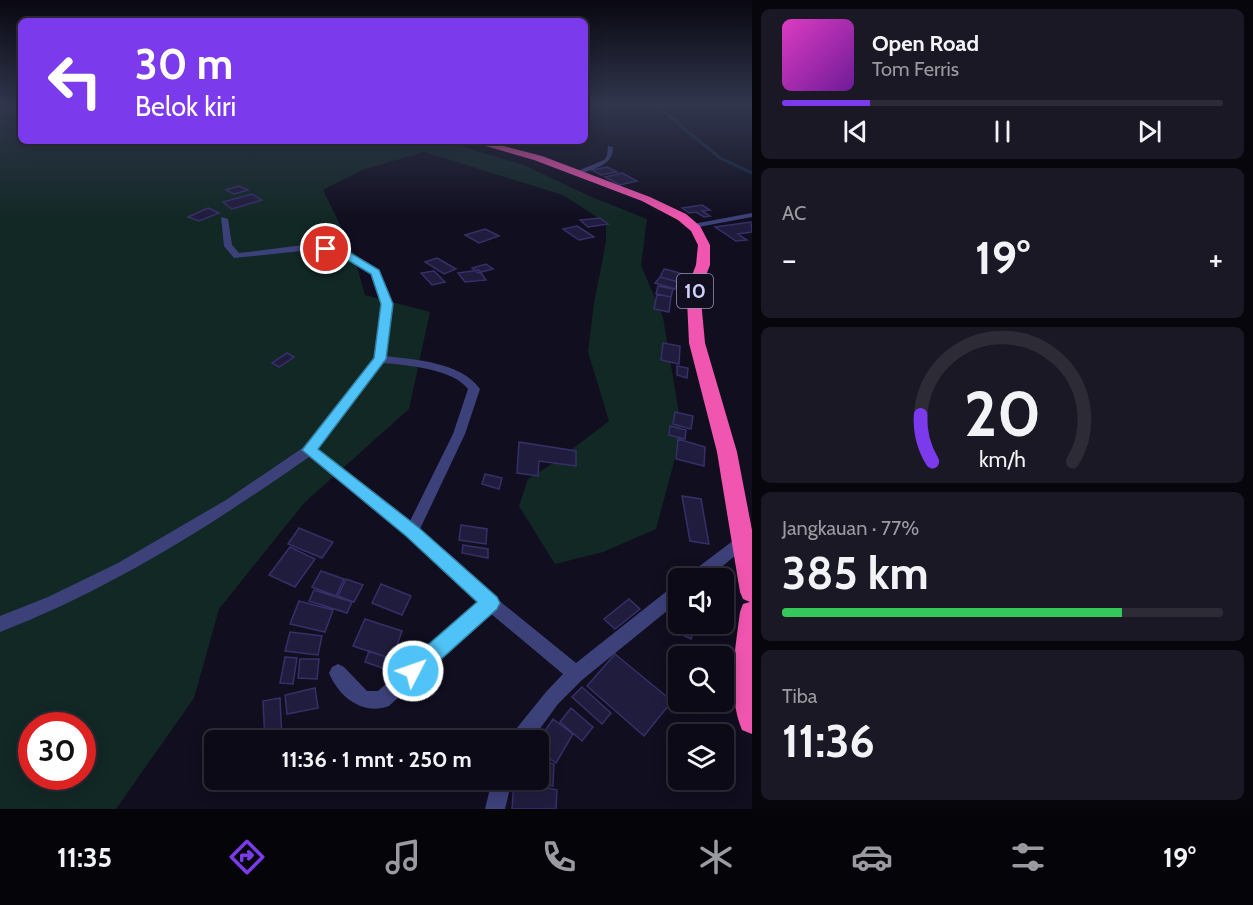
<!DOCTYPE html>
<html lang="id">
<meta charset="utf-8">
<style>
:root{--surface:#0c0a17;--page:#1a1824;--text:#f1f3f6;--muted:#9a9aa1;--line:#2c2b36;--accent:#7c3aed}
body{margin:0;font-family:Cabin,sans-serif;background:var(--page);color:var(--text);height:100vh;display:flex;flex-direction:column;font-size:22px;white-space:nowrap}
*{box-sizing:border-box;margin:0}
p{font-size:20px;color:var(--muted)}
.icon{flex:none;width:33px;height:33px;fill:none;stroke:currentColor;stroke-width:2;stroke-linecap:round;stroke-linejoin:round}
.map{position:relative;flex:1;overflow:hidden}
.drawer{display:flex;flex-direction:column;gap:9px;padding:9px;background:#07060d;width:501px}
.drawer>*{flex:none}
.guide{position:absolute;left:18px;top:18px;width:570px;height:126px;border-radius:9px;box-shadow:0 3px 15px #0003,0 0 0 2px var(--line);background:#7c3aed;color:#fff;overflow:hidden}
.controls{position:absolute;left:668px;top:568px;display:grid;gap:12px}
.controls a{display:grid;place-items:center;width:66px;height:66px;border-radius:9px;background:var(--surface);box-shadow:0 3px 15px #0003,0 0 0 2px var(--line);font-size:30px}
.speed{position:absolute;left:18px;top:712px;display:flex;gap:12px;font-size:30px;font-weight:700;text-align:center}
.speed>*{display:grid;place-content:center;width:78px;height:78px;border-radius:50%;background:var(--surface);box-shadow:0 3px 15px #0003,0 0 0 2px var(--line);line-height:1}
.speed .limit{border:9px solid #d22;background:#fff;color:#111}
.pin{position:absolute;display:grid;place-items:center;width:51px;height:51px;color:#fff;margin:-26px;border:3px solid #fff;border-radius:50%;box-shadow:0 2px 6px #0007}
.me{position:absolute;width:66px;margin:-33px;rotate:49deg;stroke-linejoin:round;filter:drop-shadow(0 0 4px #0008)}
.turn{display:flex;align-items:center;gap:21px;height:126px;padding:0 18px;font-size:27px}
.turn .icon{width:78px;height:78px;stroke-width:2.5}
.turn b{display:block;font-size:42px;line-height:51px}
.big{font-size:45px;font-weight:700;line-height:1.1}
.drawer .card{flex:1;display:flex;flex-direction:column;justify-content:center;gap:9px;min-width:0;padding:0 21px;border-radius:9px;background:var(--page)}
.drawer .dial{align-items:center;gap:0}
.dial svg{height:156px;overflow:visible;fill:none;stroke:var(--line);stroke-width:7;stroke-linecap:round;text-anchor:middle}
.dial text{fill:var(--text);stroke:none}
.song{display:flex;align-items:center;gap:18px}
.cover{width:72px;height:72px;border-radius:9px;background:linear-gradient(135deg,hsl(310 70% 55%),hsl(280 70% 35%))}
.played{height:6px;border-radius:3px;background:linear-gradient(90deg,var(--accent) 20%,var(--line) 20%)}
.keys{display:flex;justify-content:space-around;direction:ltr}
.heat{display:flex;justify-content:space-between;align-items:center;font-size:33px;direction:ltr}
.charge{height:9px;border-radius:4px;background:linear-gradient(90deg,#34c759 77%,var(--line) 0)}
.trip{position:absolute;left:204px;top:730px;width:345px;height:60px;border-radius:9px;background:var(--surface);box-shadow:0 3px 15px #0003,0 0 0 2px var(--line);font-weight:700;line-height:60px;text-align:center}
.dock{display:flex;height:96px;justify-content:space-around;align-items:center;background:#050409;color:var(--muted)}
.dock .icon{width:42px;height:42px}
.dock .on{color:var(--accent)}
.dock b{font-size:27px;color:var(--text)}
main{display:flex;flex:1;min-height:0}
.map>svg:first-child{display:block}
.green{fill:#122825;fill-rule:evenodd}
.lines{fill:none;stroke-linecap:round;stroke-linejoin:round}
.stream{stroke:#122a44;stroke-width:3}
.building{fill:#201c3e;stroke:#363068;stroke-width:1.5}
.lane{fill:#3d417a;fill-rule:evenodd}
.street{fill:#3d417a;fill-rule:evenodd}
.highway{fill:#f056af;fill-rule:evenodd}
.route{fill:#4fc3f7;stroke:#337fa1;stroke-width:1.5}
.labels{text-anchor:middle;stroke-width:6;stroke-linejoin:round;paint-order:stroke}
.shield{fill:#100e1f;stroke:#9796b9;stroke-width:1.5}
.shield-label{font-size:20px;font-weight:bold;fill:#d1d0fb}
</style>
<main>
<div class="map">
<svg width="752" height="809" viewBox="0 0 752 809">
<rect width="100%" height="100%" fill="#100e1f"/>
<path class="green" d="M0 105H21V141H443L524 165 589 196 647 219 641 265 663 317 682 432 656 529 603 552 555 564 519 506 528 479 558 460 609 421 588 352 594 303 606 242V223L563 195 424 152 362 170 323 190 352 249 365 295 430 312 409 409 304 503 219 609 194 698 116 809H0ZM32 726H82V777H32Z"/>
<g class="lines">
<path class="stream" d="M656 105 720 158 752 173"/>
</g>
<path class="building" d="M607 167 617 172 601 175 592 170Z
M622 173 637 181 620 185 605 177Z
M239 186 248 190 234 194 226 190Z
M252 194 262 200 232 209 223 202Z
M702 205 710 210 702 211 710 216 704 217 696 212 689 213 682 208Z
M208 208 219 213 199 221 188 217Z
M600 218 608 224 588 227 580 220Z
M751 222 752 232 738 234 747 240 736 241 715 227Z
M577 226 594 237 579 240 563 229Z
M485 229 499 236 479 243 465 235Z
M437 258 456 269 444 274 425 262Z
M486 264 493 269 478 273 472 268Z
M664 269 669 270 683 274 678 282 660 277Z
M479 270 486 280 465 282 458 273Z
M434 271 445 282 432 285 421 273Z
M660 277 678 282 675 289 655 283Z
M658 286 673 289 671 297 656 294Z
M657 294 671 297 669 312 654 309Z
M663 343 680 346 679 364 661 360Z
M287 353 294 357 279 367 272 363Z
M677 366 688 368 687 378 677 375Z
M675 412 693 416 691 429 673 424Z
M670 426 686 430 685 439 669 435Z
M678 439 705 447 704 466 676 459Z
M519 442 576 451V466L539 461 538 476 517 473Z
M485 474 502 478 499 489 482 484Z
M682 496 701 499 709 544 690 541Z
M461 525 487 529 486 544 459 540Z
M299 528 333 542 322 558 288 544Z
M463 545 488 549V558L462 553Z
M290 547 315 559 295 587 269 575Z
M321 571 344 579 336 596 312 587Z
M346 579 363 585 354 602 338 596Z
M381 584 411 596 402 615 372 603Z
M314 590 352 602 347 613 309 601Z
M629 599 640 609 615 629 604 619Z
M299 601 333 610 325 632 290 624Z
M678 618V624H696L691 639 674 631Z
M365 619 402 631 392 659 353 646Z
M290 632 322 636 318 655 285 651Z
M369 651 392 659 388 670 365 662Z
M615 654 672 701 644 736 587 686Z
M285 657 297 658 293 684 280 683Z
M300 659H319L317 679 298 678Z
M582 687 611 713 602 724 572 697Z
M315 688 318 708 287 714 285 695Z
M280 698 282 741H265L263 701Z
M571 708 593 727 582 741 560 722Z
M553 719 573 734 556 763 538 750V741Z
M538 760 554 764 553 786 529 780H538Z
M514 780 557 790 556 809H512Z"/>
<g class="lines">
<path class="lane" d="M608 146 613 147C613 166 595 168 579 174H575V172L604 160 607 156Z
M752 213V217L693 228 689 226 693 224Z"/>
<path class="street" d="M221 217 228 219 232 245 239 253 311 244 344 249 379 271 392 304 386 356C416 360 461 362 480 389L465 434 420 529 496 598 576 663 672 587 678 585V602L582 680 558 704 531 741H509L512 734 546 692 563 674 490 613 389 706C363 716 339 697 329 673L332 667 338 664 344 667 367 691H378L479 603 407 535 309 457C212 525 111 589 0 632V616L48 597 118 563 226 500 304 447 375 359 382 304 372 274 339 253 311 250 234 258 224 246ZM383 363C407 365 453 369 468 389L453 434 410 521 317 449Z
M743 535 748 537 750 541 748 545 707 579H687L689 574 738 537Z
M492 780H512L505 809H485Z"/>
<path class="highway" d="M468 141H484L542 156 650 197 686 214 700 226 710 245V265L703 283 701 300 705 343 737 452 752 530V734L742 730C727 693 735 651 740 612L743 604 750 602 743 599 740 592 717 452 689 343 687 300 689 283 696 265 698 245 691 231 678 220 642 201 534 160Z"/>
</g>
<linearGradient id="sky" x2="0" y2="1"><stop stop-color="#090811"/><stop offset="0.48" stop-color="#31364d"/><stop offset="1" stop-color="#31364d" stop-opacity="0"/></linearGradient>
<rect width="752" height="218" fill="url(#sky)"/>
<path class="route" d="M326 246 344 249 379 270 393 304 386 359 318 449 418 527 497 597 500 603 497 609 420 678 413 681 406 678 403 671 406 664 477 602 406 536 302 450 374 358 381 304 371 274 338 254 323 251V247Z"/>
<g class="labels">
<rect class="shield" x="677" y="274" width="36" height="34" rx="4.5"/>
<g class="shield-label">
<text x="695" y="298">10</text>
</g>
</g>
</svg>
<div class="controls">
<a><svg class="icon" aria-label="sound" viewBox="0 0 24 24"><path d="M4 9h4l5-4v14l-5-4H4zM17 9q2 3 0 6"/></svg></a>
<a><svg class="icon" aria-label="search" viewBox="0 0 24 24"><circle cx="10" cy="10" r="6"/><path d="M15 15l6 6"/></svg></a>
<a><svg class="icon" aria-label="layers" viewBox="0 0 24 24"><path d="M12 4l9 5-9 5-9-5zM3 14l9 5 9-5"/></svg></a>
</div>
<div class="speed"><div class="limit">30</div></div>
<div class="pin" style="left:326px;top:249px;background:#d93025"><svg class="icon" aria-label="arrive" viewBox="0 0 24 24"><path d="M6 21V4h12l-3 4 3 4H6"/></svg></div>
<svg class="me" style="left:413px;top:671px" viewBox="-20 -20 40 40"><circle r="17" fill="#4fc3f7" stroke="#fff" stroke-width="3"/><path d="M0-11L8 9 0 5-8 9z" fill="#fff"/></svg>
<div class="trip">11:36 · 1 mnt · 250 m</div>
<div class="guide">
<div class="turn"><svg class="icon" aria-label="left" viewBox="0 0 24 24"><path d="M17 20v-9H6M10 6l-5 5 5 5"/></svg><div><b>30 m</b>Belok kiri</div></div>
</div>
</div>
<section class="drawer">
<div class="card">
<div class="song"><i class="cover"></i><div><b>Open Road</b><p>Tom Ferris</p></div></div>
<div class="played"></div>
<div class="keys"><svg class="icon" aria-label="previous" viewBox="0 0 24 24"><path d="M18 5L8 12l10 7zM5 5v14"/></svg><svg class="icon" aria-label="pause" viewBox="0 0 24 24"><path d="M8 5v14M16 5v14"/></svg><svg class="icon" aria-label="next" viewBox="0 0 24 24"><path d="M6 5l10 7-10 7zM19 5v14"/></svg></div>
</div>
<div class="card"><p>AC</p>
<div class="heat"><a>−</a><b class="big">19°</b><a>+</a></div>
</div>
<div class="card dial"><svg viewBox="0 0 100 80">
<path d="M14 69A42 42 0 1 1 86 69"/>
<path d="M14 69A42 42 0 0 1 8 45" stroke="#7c3aed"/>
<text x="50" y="56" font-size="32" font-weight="700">20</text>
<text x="50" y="72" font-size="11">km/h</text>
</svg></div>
<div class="card"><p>Jangkauan · 77%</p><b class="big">385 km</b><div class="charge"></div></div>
<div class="card"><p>Tiba</p><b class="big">11:36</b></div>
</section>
</main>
<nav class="dock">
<b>11:35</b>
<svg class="icon on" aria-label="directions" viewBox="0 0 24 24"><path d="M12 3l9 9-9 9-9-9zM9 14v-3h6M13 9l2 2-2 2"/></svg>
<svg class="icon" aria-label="music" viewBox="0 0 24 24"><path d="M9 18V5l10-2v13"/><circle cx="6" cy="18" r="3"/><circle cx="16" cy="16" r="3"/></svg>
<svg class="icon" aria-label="phone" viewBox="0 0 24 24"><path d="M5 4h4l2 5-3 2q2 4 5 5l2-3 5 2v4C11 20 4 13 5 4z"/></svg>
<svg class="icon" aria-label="climate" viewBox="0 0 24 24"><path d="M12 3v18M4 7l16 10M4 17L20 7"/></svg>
<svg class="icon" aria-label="car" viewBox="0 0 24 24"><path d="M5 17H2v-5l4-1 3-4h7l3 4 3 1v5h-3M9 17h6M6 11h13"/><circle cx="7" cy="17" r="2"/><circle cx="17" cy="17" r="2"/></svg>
<svg class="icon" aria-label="filters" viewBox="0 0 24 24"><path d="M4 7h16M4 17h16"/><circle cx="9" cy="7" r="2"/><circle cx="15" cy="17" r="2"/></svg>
<b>19°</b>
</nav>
